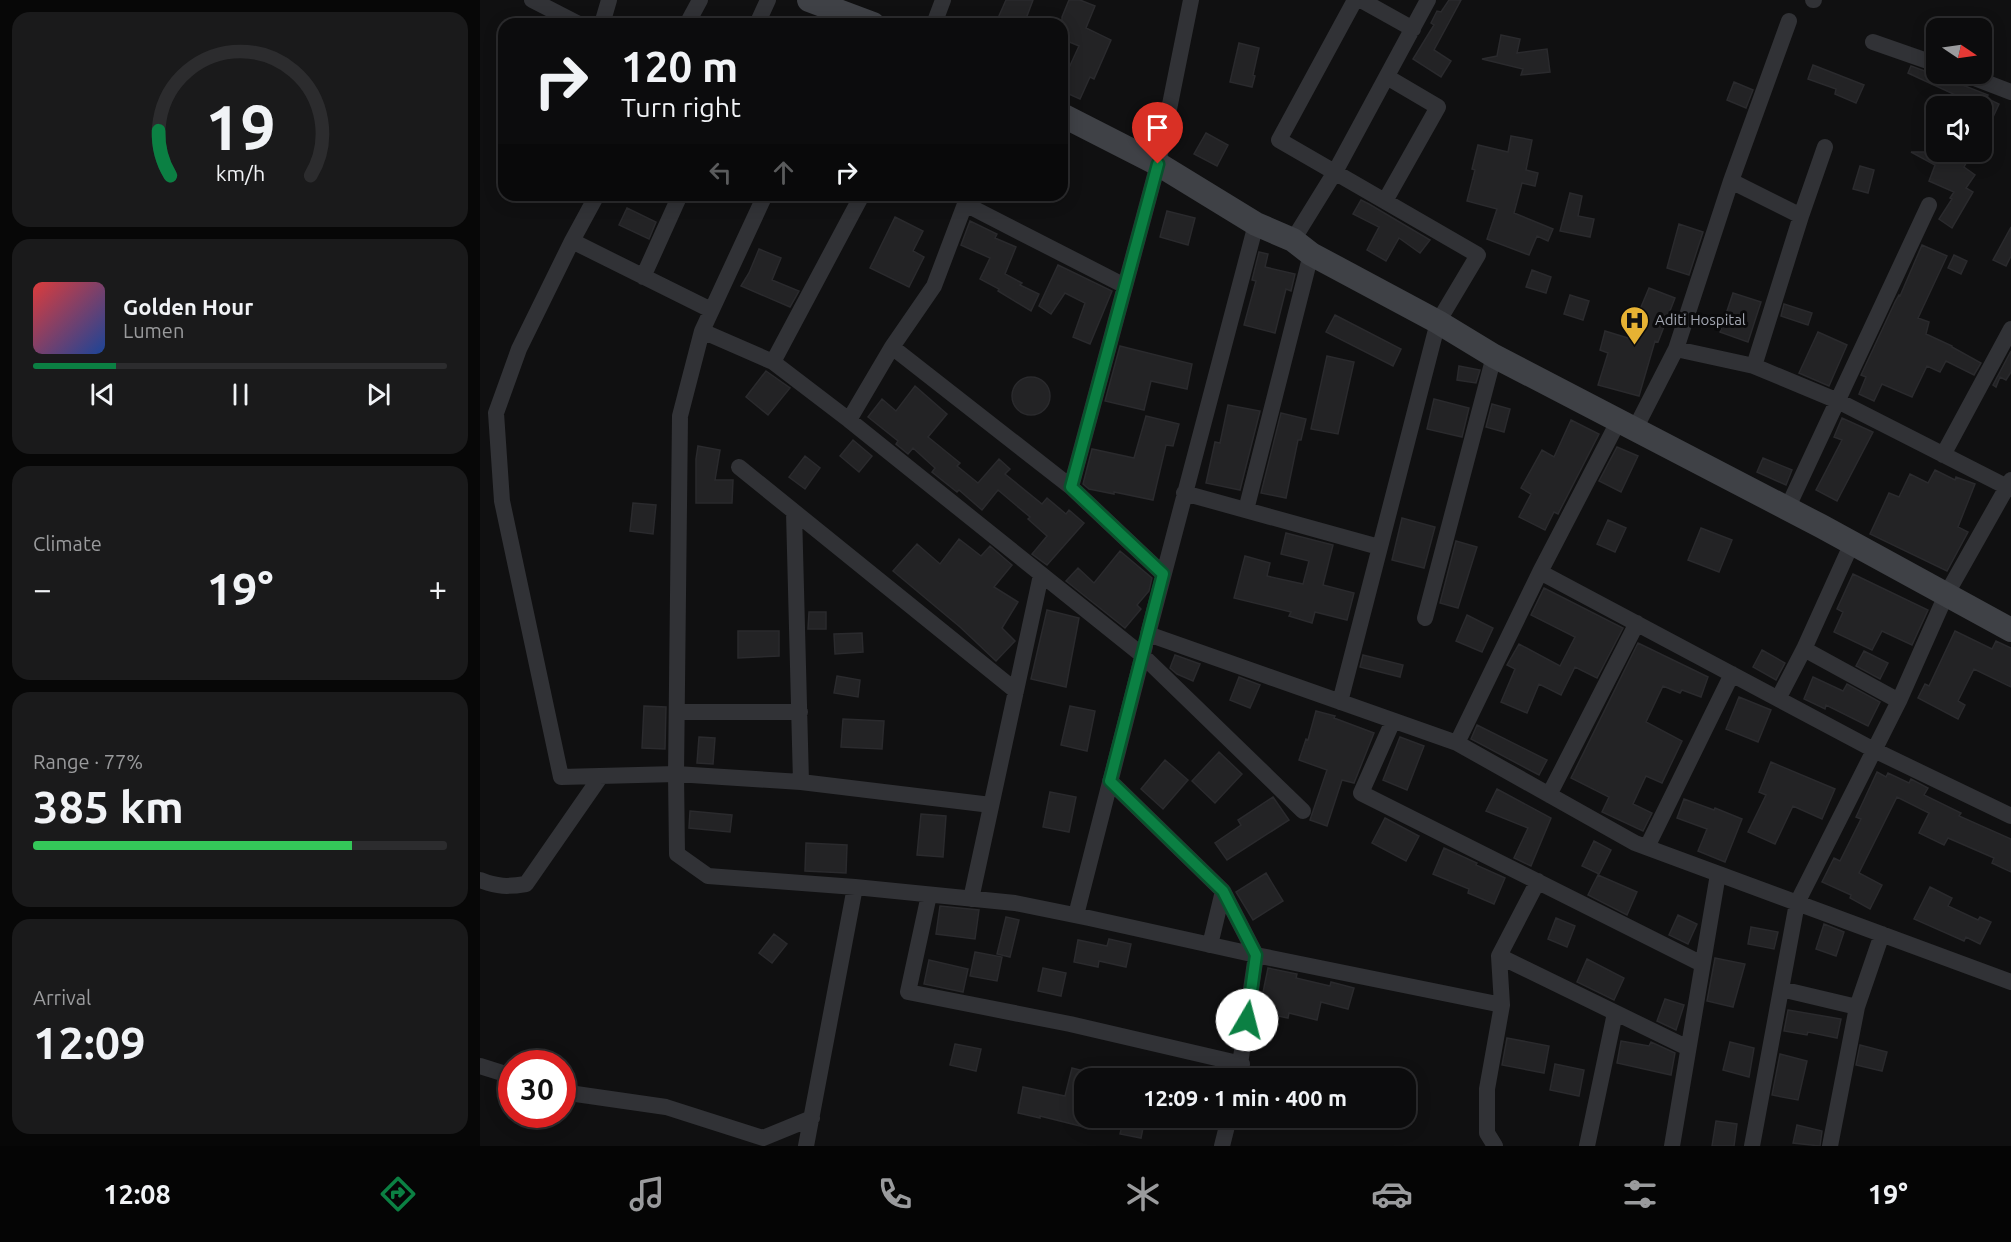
<!DOCTYPE html>
<meta charset="utf-8">
<style>
:root{--surface:#0c0c0d;--page:#1a1a1b;--text:#f1f3f6;--muted:#9a9b9d;--line:#2c2c2e;--accent:#0b8043}
body{margin:0;font-family:Ubuntu,sans-serif;background:var(--page);color:var(--text);height:100vh;display:flex;flex-direction:column;font-size:22px;white-space:nowrap}
*{box-sizing:border-box;margin:0}
p{font-size:20px;color:var(--muted)}
.icon{flex:none;width:33px;height:33px;fill:none;stroke:currentColor;stroke-width:2;stroke-linecap:round;stroke-linejoin:round}
.map{position:relative;flex:1;overflow:hidden}
.sheet{display:flex;flex-direction:column;gap:12px;padding:12px;background:#070707;width:480px}
.sheet>*{flex:none}
.top-card{position:absolute;left:18px;top:18px;width:570px;height:183px;border-radius:18px;box-shadow:0 3px 15px #0003,0 0 0 2px var(--line);background:#0c0c0d;color:var(--text);overflow:hidden}
.needle{width:39px;rotate:103deg}
.tools{position:absolute;left:1446px;top:18px;display:grid;gap:12px}
.tools a{display:grid;place-items:center;width:66px;height:66px;border-radius:12px;background:var(--surface);box-shadow:0 3px 15px #0003,0 0 0 2px var(--line);font-size:30px}
.speed{position:absolute;left:18px;top:1050px;display:flex;gap:12px;font-size:30px;font-weight:700;text-align:center}
.speed>*{display:grid;place-content:center;width:78px;height:78px;border-radius:50%;background:var(--surface);box-shadow:0 3px 15px #0003,0 0 0 2px var(--line);line-height:1}
.speed .limit{border:9px solid #d22;background:#fff;color:#111}
.pin{position:absolute;display:grid;place-items:center;width:51px;height:51px;color:#fff;margin:-62px -26px;border-radius:50% 50% 50% 0;rotate:-45deg;box-shadow:0 0 6px #0007}
.pin .icon{rotate:45deg}
.me{position:absolute;width:66px;margin:-33px;rotate:8deg;stroke-linejoin:round;filter:drop-shadow(0 0 4px #0008)}
.turn{display:flex;align-items:center;gap:21px;height:126px;padding:0 24px;font-size:27px}
.turn .icon{width:78px;height:78px;stroke-width:2.5}
.turn b{display:block;font-size:42px;line-height:51px}
.lanes{display:flex;align-items:center;height:57px;padding:0 24px;background:#0003;justify-content:center;gap:30px;direction:ltr}
.lanes .off{opacity:.35}
.big{font-size:45px;font-weight:700;line-height:1.1}
.sheet .tile{flex:1;display:flex;flex-direction:column;justify-content:center;gap:9px;min-width:0;padding:0 21px;border-radius:18px;background:var(--page)}
.sheet .dial{align-items:center;gap:0}
.dial svg{height:156px;overflow:visible;fill:none;stroke:var(--line);stroke-width:7;stroke-linecap:round;text-anchor:middle}
.dial text{fill:var(--text);stroke:none}
.song{display:flex;align-items:center;gap:18px}
.cover{width:72px;height:72px;border-radius:9px;background:linear-gradient(135deg,hsl(0 70% 55%),hsl(220 70% 35%))}
.played{height:6px;border-radius:3px;background:linear-gradient(90deg,var(--accent) 20%,var(--line) 20%)}
.keys{display:flex;justify-content:space-around;direction:ltr}
.heat{display:flex;justify-content:space-between;align-items:center;font-size:33px;direction:ltr}
.charge{height:9px;border-radius:4px;background:linear-gradient(90deg,#34c759 77%,var(--line) 0)}
.trip{position:absolute;left:594px;top:1068px;width:342px;height:60px;border-radius:18px;background:var(--surface);box-shadow:0 3px 15px #0003,0 0 0 2px var(--line);font-weight:700;line-height:60px;text-align:center}
.tab-bar{display:flex;height:96px;justify-content:space-around;align-items:center;background:#050505;color:var(--muted)}
.tab-bar .icon{width:42px;height:42px}
.tab-bar .current{color:var(--accent)}
.tab-bar b{font-size:27px;color:var(--text)}
main{display:flex;flex:1;min-height:0}
.map>svg:first-child{display:block}
.building{fill:#232325;stroke:#2a2a2d;stroke-width:1.5}
.lines{fill:none;stroke-linecap:round;stroke-linejoin:round}
.minor{stroke:#313236;stroke-width:16}
.secondary{stroke:#3f4146;stroke-width:24}
.route-casing{stroke:#07532c;stroke-width:15}
.route{stroke:#0b8043;stroke-width:10}
.labels{text-anchor:middle;stroke-width:6;stroke-linejoin:round;paint-order:stroke}
.poi-label{font-size:15px;fill:#a2a6b1;stroke:#0b0b0c;text-anchor:start}
</style>
<main>
<section class="sheet">
<div class="tile dial"><svg viewBox="0 0 100 80">
<path d="M14 69A42 42 0 1 1 86 69"/>
<path d="M14 69A42 42 0 0 1 8 46" stroke="#0b8043"/>
<text x="50" y="56" font-size="32" font-weight="700">19</text>
<text x="50" y="72" font-size="11">km/h</text>
</svg></div>
<div class="tile">
<div class="song"><i class="cover"></i><div><b>Golden Hour</b><p>Lumen</p></div></div>
<div class="played"></div>
<div class="keys"><svg class="icon" aria-label="previous" viewBox="0 0 24 24"><path d="M18 5L8 12l10 7zM5 5v14"/></svg><svg class="icon" aria-label="pause" viewBox="0 0 24 24"><path d="M8 5v14M16 5v14"/></svg><svg class="icon" aria-label="next" viewBox="0 0 24 24"><path d="M6 5l10 7-10 7zM19 5v14"/></svg></div>
</div>
<div class="tile"><p>Climate</p>
<div class="heat"><a>−</a><b class="big">19°</b><a>+</a></div>
</div>
<div class="tile"><p>Range · 77%</p><b class="big">385 km</b><div class="charge"></div></div>
<div class="tile"><p>Arrival</p><b class="big">12:09</b></div>
</section>
<div class="map">
<svg width="1531" height="1146" viewBox="0 0 1531 1146">
<rect width="100%" height="100%" fill="#101011"/>
<path class="building" d="M526 0H553L544 24H533L518 18Z
M589 0H600L615 6 606 28 631 40 614 79 610 77 600 99 582 91V83L599 46 582 39V17Z
M969 0H981L954 50 971 61 961 77 933 59 954 25 951 23 957 11 961 12Z
M1021 35 1040 39 1037 53 1067 49 1070 72 1041 75 1043 69 1002 59 1017 56Z
M759 43 779 48 773 75 775 76 772 87 750 82Z
M1333 65 1384 85 1376 103 1355 94 1356 89 1328 79Z
M1431 66 1453 74H1463L1480 84 1508 95 1506 98 1519 104 1502 141V106H1492L1478 101 1480 97 1428 73Z
M1254 82 1273 90 1266 108 1247 100Z
M661 122 673 130 666 141 654 134Z
M726 133 748 145 737 166 714 154Z
M1031 136 1052 140 1046 170 1058 173 1055 186 1042 183 1034 213 1073 229 1068 241 1057 236 1049 255 1007 239 1017 209 987 201 995 170 992 169 998 145 1028 152Z
M1431 152H1478L1489 158 1484 167 1495 175 1486 188 1493 192 1472 228 1459 219 1472 199 1470 198 1474 192 1449 181 1455 165Z
M1380 166 1394 170 1388 193 1373 189Z
M1090 193 1102 196 1098 216 1114 219 1110 237 1080 231Z
M881 200 889 204 950 240 940 253 919 238 906 261 887 250 899 227 873 214Z
M147 208 176 222 169 239 139 225Z
M687 211 715 218 708 245 680 237Z
M415 217 443 231 433 251 444 257 429 287 390 268Z
M490 221 517 234 515 238 536 247 525 274 542 283 540 285 559 294 551 311 518 291 519 289 500 279 510 258 481 245Z
M1199 224 1223 232 1209 275 1187 268Z
M1531 227V256L1526 266 1513 260Z
M1442 245 1467 256 1438 318 1449 322 1446 334 1472 346V347L1501 363 1494 375 1466 361 1460 372 1447 366 1432 397 1402 384 1394 401 1379 394 1386 377 1381 375 1415 302 1419 295 1420 296Z
M279 249 301 258 292 280 319 291 310 307 261 286 269 273Z
M779 252 788 254 785 267 815 274 811 291 806 289 795 333 764 325 776 281 772 280Z
M1474 255 1487 261 1481 274 1468 268Z
M578 265 632 291 610 344 593 337 605 303 585 293 571 314 559 306Z
M1052 270 1071 277 1066 293 1046 287Z
M1169 288 1195 298 1178 342 1175 341 1159 396 1118 385 1128 353 1120 350 1125 331 1148 338Z
M1253 293 1281 302 1268 342 1240 332Z
M1090 295 1109 301 1103 320 1084 314Z
M1304 304 1332 313 1328 325 1301 316Z
M855 315 921 349 913 366 846 332Z
M1338 332 1367 345 1349 386 1319 373Z
M640 346 712 364 707 389 671 381 664 410 625 401Z
M1531 351V372L1526 380 1520 377 1516 387 1513 385Z
M847 356 874 362 858 434 831 429Z
M979 366 1000 370 996 383 977 380Z
M286 371 310 388 288 415 266 397Z
M532 396a19 19 0 1 1 38 0a19 19 0 1 1-38 0Z
M435 386 467 414 448 437 480 463 477 466 498 483 519 459 530 469 525 474 562 504 567 498 586 514 589 510 604 523 567 565 552 554 567 536 548 519 550 517 518 490 502 510 479 490 477 492 452 472 455 468 433 448 428 454 416 444 418 441 388 417 402 399 416 411Z
M954 399 989 408 982 437 947 429Z
M1012 404 1030 409 1024 432 1006 427Z
M748 405 780 411 760 490 726 483 735 442 740 443Z
M801 413 826 419 821 440H818L806 498 781 493Z
M666 416 699 424 693 446 686 445 673 500 634 492V494L609 489 603 484 612 449 654 458Z
M1362 418 1393 432 1357 501 1336 490 1362 440 1354 437Z
M1091 420 1119 434 1078 514 1074 512 1065 530 1039 517 1051 494 1041 488 1062 450 1074 457Z
M373 440 392 456 379 472 360 456Z
M218 446 240 450 235 480H253L252 503H216V459Z
M1137 447 1158 456 1141 492 1119 481Z
M325 456 340 468 325 489 309 477Z
M1283 458 1312 470 1306 485 1277 472Z
M1455 470 1475 480 1476 477 1495 484 1478 527 1488 532 1467 571 1390 534 1409 493 1419 497 1430 474 1448 483Z
M153 503 176 505 173 534 150 531Z
M922 518 955 527 944 568 912 560Z
M1128 520 1146 528 1135 552 1117 544Z
M1221 528 1252 540 1239 572 1208 560Z
M806 533 853 545 843 585 874 593 867 620 835 612 832 623 809 616 811 612 754 598 765 556 790 563 787 576 823 584 829 561 801 554Z
M479 539 501 556 510 546 532 565 514 587 538 602 522 628 535 641 516 661 480 627 413 571 437 544 460 564Z
M976 541 997 547 978 608 960 603Z
M640 551 672 578 669 591 657 605 661 609 645 628 586 581 598 568 614 583Z
M1373 574 1448 610 1432 645 1402 631 1392 650 1354 632 1363 612 1357 609Z
M1064 588 1143 628 1117 678 1095 667 1081 695 1059 684 1047 713 1021 702 1035 669 1027 665 1039 644 1080 666 1095 637 1051 615Z
M567 610 599 618 586 687 551 679Z
M329 612H346V629H328Z
M987 615 1013 628 1002 652 976 641Z
M258 631H299V656L258 658Z
M1475 631 1512 649 1516 641 1531 648V687L1494 669 1478 701 1485 705 1478 719 1438 698 1445 684 1449 686Z
M382 633 383 652 355 654 354 634Z
M1158 643 1228 677 1221 697 1202 690 1200 693 1183 686 1166 722 1202 741 1182 783 1166 776 1153 804 1172 813 1163 831 1122 812 1129 797 1091 778Z
M1282 650 1305 663 1296 680 1273 667Z
M1384 651 1408 663 1400 679 1376 666Z
M695 655 720 664 713 681 697 674 690 668Z
M883 655 923 665 920 677 880 667Z
M357 676 380 680 378 697 354 693Z
M759 677 780 685 770 708 750 700Z
M1333 677 1363 691 1367 684 1400 702 1388 726 1346 705 1345 709 1324 699Z
M1259 697 1291 710 1278 742 1246 729Z
M164 706 186 707 185 749 162 748Z
M590 706 615 711 607 751 581 745Z
M836 711 855 716 854 718 894 733 874 783 862 780 847 826 830 820 847 770 819 760 826 739 828 740Z
M363 719 404 721 402 749 361 747Z
M997 725 1067 760 1059 775 991 739Z
M219 737 235 738 233 764 217 763Z
M920 737 944 746 927 790 903 780Z
M739 752 762 774 735 803 712 781Z
M685 760 708 780 683 809 661 789Z
M1291 762 1355 789 1342 819 1313 806 1295 844 1268 832 1286 795 1279 792Z
M1397 772 1406 777 1408 773 1429 783 1431 779 1448 788 1444 795 1481 813 1479 816 1531 839V872L1512 863 1514 858 1468 838 1464 845 1439 833 1449 813 1417 797 1379 873 1402 885 1390 909 1370 898 1371 895 1342 882 1354 858 1360 861 1381 819 1376 817Z
M1017 789 1071 818 1051 866 1034 858 1048 828 1006 811Z
M570 792 596 797 589 832 563 827Z
M793 797 809 820 747 860 735 843 761 825 758 820Z
M1204 799 1234 810 1235 808 1262 819 1245 862 1218 851 1227 829 1197 818Z
M210 811 252 815 250 832 209 828Z
M441 814 466 816 463 857 437 855Z
M905 818 939 836 926 861 892 843Z
M1114 841 1131 850 1119 874 1102 866Z
M326 843 367 845 366 873 325 871Z
M964 848 997 863 996 865 1025 878 1014 904 988 893 989 889 953 874Z
M786 873 803 901 773 920 756 892Z
M1118 875 1157 892 1147 915 1108 895Z
M1450 887 1472 898 1468 906 1498 920 1500 917 1511 922 1500 944 1486 937 1484 941 1434 919Z
M460 906 499 910 495 939 456 934Z
M1198 915 1217 924 1208 944 1189 935Z
M526 917 539 920 530 957 517 954Z
M1076 918 1095 926 1087 947 1068 939Z
M1344 924 1364 932 1356 956 1336 949Z
M1271 927 1298 932 1294 949 1268 944Z
M294 934 307 944 292 963 279 953Z
M629 939 651 944 646 967 619 961 618 967 594 962 598 940 627 946Z
M495 952 522 957 517 981 490 976Z
M1235 958 1265 964 1253 1007 1227 1001Z
M1107 959 1144 978 1134 1000 1097 982Z
M449 960 488 969 483 992 444 984Z
M563 968 586 973 581 996 558 991Z
M788 968 817 974 816 978 850 986 851 982 874 988 868 1009 841 1002 837 1020 809 1013 808 1018 779 1012Z
M1185 999 1204 1005 1196 1030 1177 1021Z
M1308 1010 1361 1019 1357 1038 1328 1032 1327 1035 1304 1031Z
M1027 1038 1069 1046 1064 1073 1022 1065Z
M1141 1041 1169 1046 1171 1042 1195 1053 1191 1075 1137 1063Z
M1250 1042 1274 1048 1269 1077 1243 1070Z
M475 1044 501 1049 496 1071 470 1065Z
M1380 1045 1407 1052 1402 1071 1376 1065Z
M1300 1054 1327 1061 1318 1100 1292 1095Z
M1075 1064 1104 1070 1099 1096 1070 1090Z
M592 1068 604 1071V1127L560 1116V1118L538 1113 543 1087 585 1096Z
M644 1118H665L661 1138 640 1134Z
M1236 1121 1257 1124 1254 1146H1232Z
M1317 1125 1342 1131 1340 1146 1313 1143Z"/>
<g class="lines">
<path class="minor" d="M52 0 99 24
M881 0 933 29
M1333 0H1334
M122 24 129 0
M207 24 220 0
M277 24 288 0
M454 24 463 0
M1393 42 1456 64
M1484 74 1531 92
M1345 147 1321 216 1274 366 1358 401 1531 489
M1251 181 1321 216
M117 195 92 241 39 349 16 413 22 501 81 777 196 774 197 854 228 876 375 887 535 903 609 918 776 955 1022 1005
M285 195 222 331 293 362 382 195
M905 201 958 107 907 77
M776 224 668 634 977 743 1155 843 1531 982
M813 240 855 172 948 0
M92 241 231 310
M163 277 200 195
M222 331 200 416 196 774 321 782 511 805
M412 347 454 286 485 204 645 286
M1196 349 1274 366
M293 362 369 420 662 655 823 811
M369 420 412 347 591 487
M1155 429 1196 349 1251 181 1309 21
M1463 455 1531 329
M259 467 536 691
M704 493 899 547
M1307 509 1449 205
M766 510 831 254
M314 512 321 782
M1060 572 1394 750 1531 816
M683 574 591 487 678 164 711 0
M945 618 1014 356
M1324 649 1419 701
M1298 699 1324 649 1372 543
M860 702 958 322 998 255 799 140 875 0
M197 712H320
M913 721 881 793 1222 964
M977 743 1060 572 1139 420
M630 781 743 891 730 945
M1069 795 1157 623
M1167 847 1252 674
M0 880C17 887 28 887 46 884L121 776
M743 891 776 955 758 1078
M449 895 428 992 590 1024 762 1064
M491 899 561 575
M596 915 665 646
M1019 956 1208 1048
M1301 989 1377 1007 1350 1146
M1377 1007 1402 934
M0 1066 32 1076
M82 1092 186 1107 283 1138 332 1118
M326 1146 375 887
M742 1146 749 1118
M1015 1146 1007 1133V1089L1022 1005 1019 956 1058 881
M1107 1146 1135 1013
M1192 1146 1238 874
M1272 1146 1317 903 1419 701 1466 595 1531 480"/>
<path class="secondary" d="M329 0 393 24
M582 115 678 164 776 224 813 240 831 254 958 322 1014 356 1341 526 1531 630"/>
</g>
<g class="lines">
<defs>
<path id="route" d="M678 164 591 487 683 574 630 781 743 891 776 955 767 1020"/>
</defs>
<use href="#route" class="route-casing"/>
<use href="#route" class="route"/>
</g>
<defs>
<symbol id="hospital-pin" viewBox="-11 -11 22 30"><path d="M0 17L-7.5 6A9.5 9.5 0 1 1 7.5 6Z" fill="#e6b233" stroke="#0b0b0c"/><path d="M-5-5h3v3.5h4V-5h3V5h-3V1.5h-4V5h-3Z" fill="#111"/></symbol>
</defs>
<g fill-rule="evenodd">
<use href="#hospital-pin" x="1138" y="304" width="33" height="45"/>
</g>
<g class="labels">
<g class="poi-label">
<text x="1175" y="325">Aditi Hospital</text>
</g>
</g>
</svg>
<div class="tools">
<a><svg class="needle" viewBox="-14 -14 28 28"><path d="M0-13l5 13h-10z" fill="#e53935"/><path d="M0 13l5-13h-10z" fill="#9a9b9d"/></svg></a>
<a><svg class="icon" aria-label="sound" viewBox="0 0 24 24"><path d="M4 9h4l5-4v14l-5-4H4zM17 9q2 3 0 6"/></svg></a>
</div>
<div class="speed"><div class="limit">30</div></div>
<div class="pin" style="left:678px;top:164px;background:#d93025"><svg class="icon" aria-label="arrive" viewBox="0 0 24 24"><path d="M6 21V4h12l-3 4 3 4H6"/></svg></div>
<svg class="me" style="left:767px;top:1020px" viewBox="-20 -20 40 40"><circle r="19" fill="#fff"/><path d="M0-13L10 11 0 6-10 11z" fill="#0b8043"/></svg>
<div class="trip">12:09 · 1 min · 400 m</div>
<div class="top-card">
<div class="turn"><svg class="icon" aria-label="right" viewBox="0 0 24 24"><path d="M7 20v-9h11M14 6l5 5-5 5"/></svg><div><b>120 m</b>Turn right</div></div>
<div class="lanes"><svg class="icon off" aria-label="left" viewBox="0 0 24 24"><path d="M17 20v-9H6M10 6l-5 5 5 5"/></svg><svg class="icon off" aria-label="ahead" viewBox="0 0 24 24"><path d="M12 20V5M6 11l6-6 6 6"/></svg><svg class="icon" aria-label="right" viewBox="0 0 24 24"><path d="M7 20v-9h11M14 6l5 5-5 5"/></svg></div>
</div>
</div>
</main>
<nav class="tab-bar">
<b>12:08</b>
<svg class="icon current" aria-label="directions" viewBox="0 0 24 24"><path d="M12 3l9 9-9 9-9-9zM9 14v-3h6M13 9l2 2-2 2"/></svg>
<svg class="icon" aria-label="music" viewBox="0 0 24 24"><path d="M9 18V5l10-2v13"/><circle cx="6" cy="18" r="3"/><circle cx="16" cy="16" r="3"/></svg>
<svg class="icon" aria-label="phone" viewBox="0 0 24 24"><path d="M5 4h4l2 5-3 2q2 4 5 5l2-3 5 2v4C11 20 4 13 5 4z"/></svg>
<svg class="icon" aria-label="climate" viewBox="0 0 24 24"><path d="M12 3v18M4 7l16 10M4 17L20 7"/></svg>
<svg class="icon" aria-label="car" viewBox="0 0 24 24"><path d="M5 17H2v-5l4-1 3-4h7l3 4 3 1v5h-3M9 17h6M6 11h13"/><circle cx="7" cy="17" r="2"/><circle cx="17" cy="17" r="2"/></svg>
<svg class="icon" aria-label="filters" viewBox="0 0 24 24"><path d="M4 7h16M4 17h16"/><circle cx="9" cy="7" r="2"/><circle cx="15" cy="17" r="2"/></svg>
<b>19°</b>
</nav>
